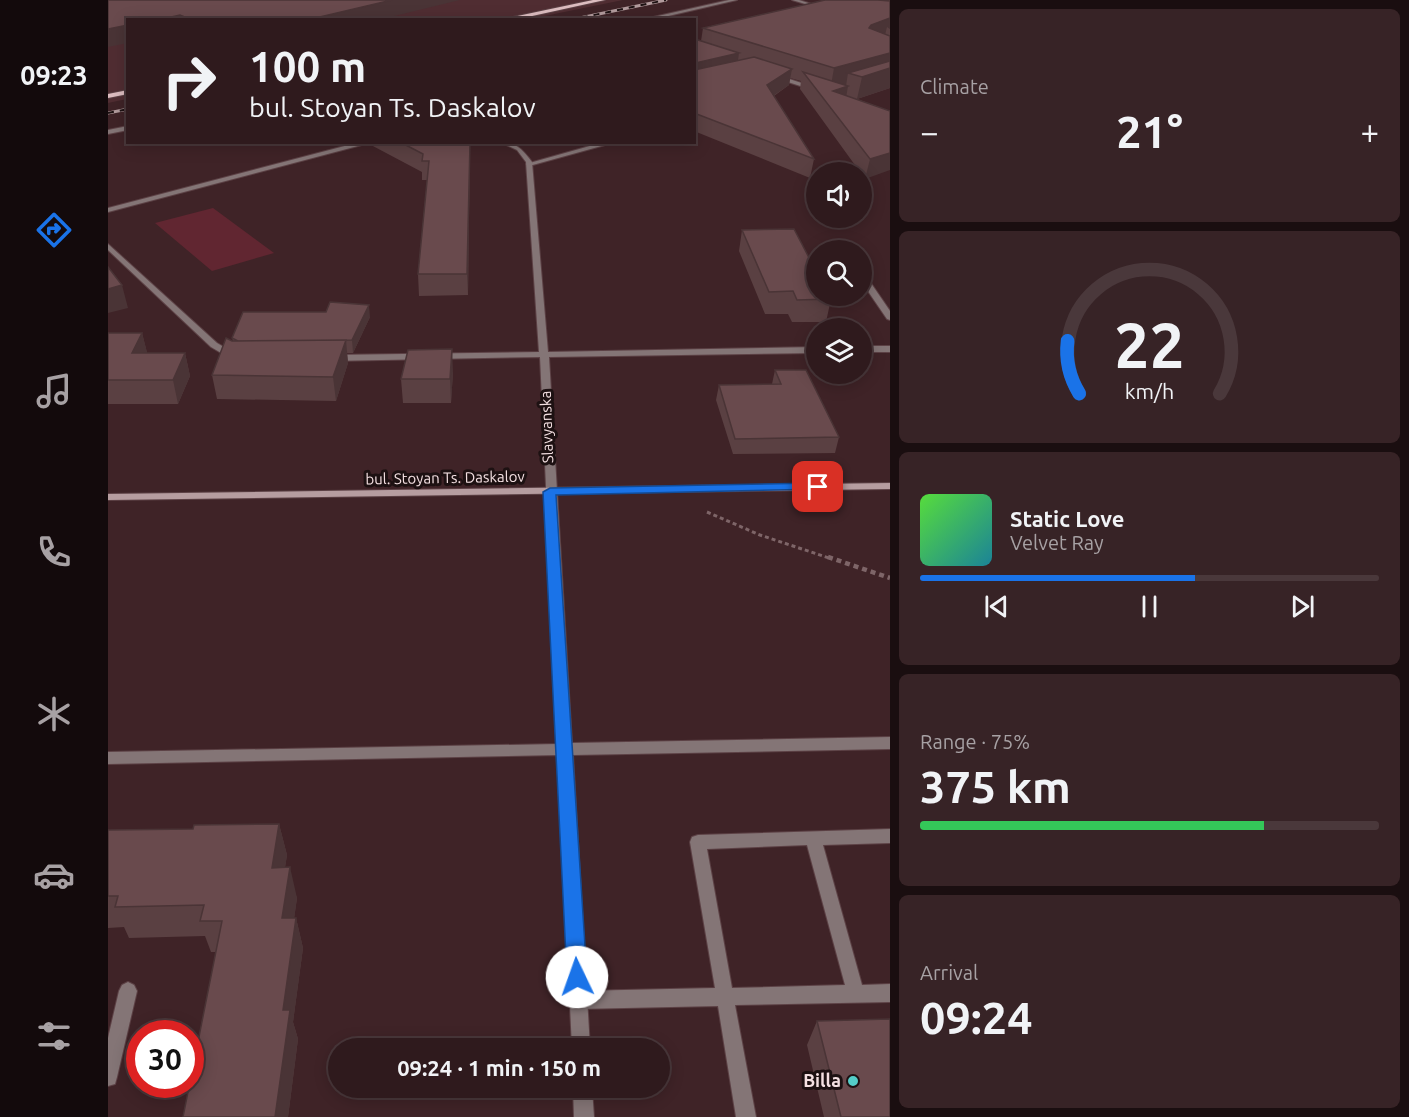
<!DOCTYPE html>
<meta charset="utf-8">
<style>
:root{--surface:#2f1a1d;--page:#372326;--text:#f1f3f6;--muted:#a7a1a4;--line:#4a383b;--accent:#1a73e8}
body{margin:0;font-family:Ubuntu,sans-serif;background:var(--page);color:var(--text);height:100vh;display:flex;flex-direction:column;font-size:22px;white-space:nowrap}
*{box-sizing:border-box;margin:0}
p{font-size:20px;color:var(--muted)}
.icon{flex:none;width:33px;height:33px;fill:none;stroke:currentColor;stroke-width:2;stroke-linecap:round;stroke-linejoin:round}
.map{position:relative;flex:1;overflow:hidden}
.details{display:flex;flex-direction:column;gap:9px;padding:9px;background:#1a0e10;width:519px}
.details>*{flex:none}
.guide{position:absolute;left:18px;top:18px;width:570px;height:126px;border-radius:0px;box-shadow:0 3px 15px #0003,0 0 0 2px var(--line);background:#2f1a1d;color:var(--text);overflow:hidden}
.fabs{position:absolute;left:698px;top:162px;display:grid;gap:12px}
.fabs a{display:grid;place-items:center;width:66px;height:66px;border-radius:50%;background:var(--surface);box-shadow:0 3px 15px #0003,0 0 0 2px var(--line);font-size:30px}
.speed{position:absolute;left:18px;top:1020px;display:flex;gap:12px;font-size:30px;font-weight:700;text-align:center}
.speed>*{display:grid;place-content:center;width:78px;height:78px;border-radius:50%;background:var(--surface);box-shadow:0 3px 15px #0003,0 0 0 2px var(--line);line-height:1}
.speed .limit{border:9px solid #d22;background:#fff;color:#111}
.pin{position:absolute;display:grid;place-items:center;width:51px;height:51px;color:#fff;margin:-26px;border-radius:12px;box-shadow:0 3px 9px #0006}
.me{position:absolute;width:66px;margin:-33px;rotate:357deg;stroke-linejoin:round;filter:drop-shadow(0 0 4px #0008)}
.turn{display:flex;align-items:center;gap:21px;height:126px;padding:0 24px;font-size:27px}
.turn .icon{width:78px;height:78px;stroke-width:2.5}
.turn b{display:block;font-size:42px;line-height:51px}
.big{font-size:45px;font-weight:700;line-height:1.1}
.details .card{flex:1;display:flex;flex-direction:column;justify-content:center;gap:9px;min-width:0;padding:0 21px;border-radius:9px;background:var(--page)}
.details .dial{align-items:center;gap:0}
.dial svg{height:156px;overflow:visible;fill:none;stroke:var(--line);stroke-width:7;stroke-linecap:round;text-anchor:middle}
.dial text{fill:var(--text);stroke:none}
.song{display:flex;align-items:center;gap:18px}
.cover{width:72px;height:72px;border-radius:9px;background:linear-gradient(135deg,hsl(110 70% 55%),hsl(190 70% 35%))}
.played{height:6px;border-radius:3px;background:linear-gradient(90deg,var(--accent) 60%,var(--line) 60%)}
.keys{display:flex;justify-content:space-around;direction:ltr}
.heat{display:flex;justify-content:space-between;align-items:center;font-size:33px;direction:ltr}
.charge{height:9px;border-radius:4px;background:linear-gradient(90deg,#34c759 75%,var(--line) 0)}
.trip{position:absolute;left:220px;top:1038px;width:342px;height:60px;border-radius:30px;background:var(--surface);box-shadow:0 3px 15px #0003,0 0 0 2px var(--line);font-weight:700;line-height:60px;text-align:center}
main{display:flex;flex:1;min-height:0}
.menu{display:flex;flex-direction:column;width:108px;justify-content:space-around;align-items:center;background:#130a0c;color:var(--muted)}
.menu .icon{width:42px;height:42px}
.menu .selected{color:var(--accent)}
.menu b{font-size:27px;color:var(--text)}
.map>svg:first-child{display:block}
.built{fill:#502d32}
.green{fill:#612631}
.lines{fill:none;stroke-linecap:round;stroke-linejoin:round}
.lane-casing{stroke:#5c4145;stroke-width:2}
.street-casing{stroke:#5c4145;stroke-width:2}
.secondary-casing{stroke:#5c4145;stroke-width:2}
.primary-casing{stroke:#5c4145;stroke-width:2}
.path-far1{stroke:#7e6568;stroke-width:3;stroke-dasharray:4 3;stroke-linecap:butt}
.path{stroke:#7e6568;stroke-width:4.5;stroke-dasharray:5 4;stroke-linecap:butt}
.lane{fill:#847576;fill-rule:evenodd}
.street{fill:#847576;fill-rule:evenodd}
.secondary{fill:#b69da0;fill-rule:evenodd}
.primary{fill:#ddbdc0;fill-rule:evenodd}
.rail-casing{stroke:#b29b9d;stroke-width:3}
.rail{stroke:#1d1112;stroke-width:2;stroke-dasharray:6;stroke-linecap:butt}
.wall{fill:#5a4042}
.shaded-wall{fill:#4a3436}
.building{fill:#694a4d;stroke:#4a3436;stroke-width:1.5}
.route{fill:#1a73e8;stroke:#114b97;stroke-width:1.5}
.poi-dot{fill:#54cdc8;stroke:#1d1112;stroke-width:2}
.labels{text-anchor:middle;stroke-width:6;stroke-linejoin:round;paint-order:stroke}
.street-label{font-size:15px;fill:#f4e0e2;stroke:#1d1112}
.near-poi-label{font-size:18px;font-weight:bold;fill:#f4e0e2;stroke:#1d1112;text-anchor:end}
</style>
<main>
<nav class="menu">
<b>09:23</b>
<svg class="icon selected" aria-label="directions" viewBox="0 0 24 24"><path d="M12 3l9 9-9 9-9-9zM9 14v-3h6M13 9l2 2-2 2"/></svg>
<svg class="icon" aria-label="music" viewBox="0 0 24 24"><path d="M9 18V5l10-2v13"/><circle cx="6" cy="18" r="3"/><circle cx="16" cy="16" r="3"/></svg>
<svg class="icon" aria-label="phone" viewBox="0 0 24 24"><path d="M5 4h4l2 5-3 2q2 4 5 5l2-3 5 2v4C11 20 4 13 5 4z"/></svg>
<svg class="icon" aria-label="climate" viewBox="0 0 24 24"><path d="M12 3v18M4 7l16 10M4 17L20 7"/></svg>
<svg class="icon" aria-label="car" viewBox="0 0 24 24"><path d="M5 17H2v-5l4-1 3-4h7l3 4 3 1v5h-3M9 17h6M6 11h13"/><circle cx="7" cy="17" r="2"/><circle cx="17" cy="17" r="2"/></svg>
<svg class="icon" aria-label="filters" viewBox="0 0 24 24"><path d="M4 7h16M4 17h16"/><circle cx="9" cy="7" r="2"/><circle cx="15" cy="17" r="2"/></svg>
</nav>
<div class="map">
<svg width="782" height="1117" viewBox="0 0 782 1117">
<rect width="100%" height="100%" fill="#3f2327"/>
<path class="built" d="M0 0H515L417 20H20L19 99 0 103Z"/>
<path class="green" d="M105 208 166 253 104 271 47 223Z"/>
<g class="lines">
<defs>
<path id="lane" d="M684 0H691L716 8 714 9Z
M496 142H508L421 166 418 164Z
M753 273H756L782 311V320L779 319 753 281Z
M782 829V843L715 845 754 985 782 984V1002L627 1005 648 1117H628L610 1006 470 1009 464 1006 461 1000 464 994 470 991 607 988 582 842 584 837 590 835ZM699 845 737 985 624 988 599 849Z
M20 982 26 985 29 991 9 1077 7 1084 0 1086V1038L11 991 14 985Z"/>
<path id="street" d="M621 0H629L543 20H532Z
M666 74 709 88 710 89 705 90 664 77Z
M20 126V130L0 134V130Z
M252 142H265L0 212V208Z
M392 142C408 142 415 150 424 162L440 352 708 347V353L441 357 464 743 782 737V749L465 755 482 1048H464L450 755 0 764V752L450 744 432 357 223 361 218 358 223 355 431 352 418 162 409 150Z
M0 244 109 343 131 356V360H125L103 347 0 250Z
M753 346H782V352H753Z
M465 1088H484L486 1117H466Z"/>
<path id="secondary" d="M782 483V489L0 500V494Z"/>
<path id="primary" d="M485 0H497L406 20H391Z
M20 90V94L0 98V94Z"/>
</defs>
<use href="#lane" class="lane-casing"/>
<use href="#street" class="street-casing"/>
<use href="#secondary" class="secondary-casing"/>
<use href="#primary" class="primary-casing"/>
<path class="path-far1" d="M599 512 652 535 724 559"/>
<path class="path" d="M720 557 782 578"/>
<use href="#lane" class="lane"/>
<use href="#street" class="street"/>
<use href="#secondary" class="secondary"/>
<use href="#primary" class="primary"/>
<defs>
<path id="rail" d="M462 20 558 0
M0 113 20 109"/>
</defs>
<use href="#rail" class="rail-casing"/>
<use href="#rail" class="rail"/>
</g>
<path class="wall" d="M0 0 270 20H20Z
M717 0H782V88L749 99 782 111 757 179 692 89 693 81 682 78 681 85 666 96 706 159 702 178 586 131V38L587 39 593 41 595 28Z
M263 142H370L362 144 360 295 311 296 310 274 319 180H314V172L263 145Z
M634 230 723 299 718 322H684L680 314H657L631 251Z
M262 317 245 353H239L240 363 228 401 109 399 104 375 124 341H125L124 338Z
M0 333H34L39 353H77L82 376 70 404H0Z
M667 370 731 437 727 453 625 454 608 400 611 385 664 384Z
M345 372 343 403H295L293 379Z
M171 824 179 855 177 867 189 898 186 918H188L195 948 185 1022 190 1039 180 1117H75L108 952H103L97 936 21 938 16 927 0 928V830L85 829Z
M709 1021 782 1117H716L699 1045Z"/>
<path class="shaded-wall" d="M284 0H352L270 20H199Z
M72 15 73 20H50Z
M782 18V29L779 27 776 39 761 28 763 25Z
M20 25V43L0 47V29Z
M631 53 629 68 586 79 587 63Z
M782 53V88L749 99 754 77 740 73 738 86 722 91 726 68Z
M684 69 681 85 656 102 659 85Z
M740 86 737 104 722 109 725 91Z
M362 142H370L362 144 360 295 359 274Z
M782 153V170L757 179 762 159Z
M14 285 20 308 0 313V289Z
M261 305 262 317 245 353 244 340Z
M34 333 40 356 24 353Z
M238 340 240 363 228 401 225 377Z
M344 349 345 372 343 403 342 379Z
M77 353 82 376 70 404 65 380Z
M171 824 179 855 172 899 164 868Z
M182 867 189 898 182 949 174 918Z
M188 918 195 948 185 1022 190 1039 180 1117H167L175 1010Z"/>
<path class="building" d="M0 0H284L199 20H84L72 15 50 20H20V25L0 29Z
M717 0H770L782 1V18L763 25 761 28 782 36V53L726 68 595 28Z
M586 38 587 39 631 53 587 63 586 70Z
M646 57 684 69 659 85 706 159 586 113V70Z
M782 61V68L754 77 740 73Z
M695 72 740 86 725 91 782 111V153L762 159Z
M292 142H362L359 274H310L321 161H314L315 154Z
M686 229 708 271V296H721L723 299 689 300 685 291 661 292 634 230Z
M0 267 14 285 0 289Z
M222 302 261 305 244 340 130 341 124 338 135 312H218Z
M0 333H34L24 353H77L65 380H0Z
M118 338 124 341 238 340 225 377 104 375Z
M344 349 342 379H293L300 350Z
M667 370H698L731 437 627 439 611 385 673 384Z
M171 824 164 868 182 867 174 918H188L175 1010H182L167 1117H75L114 921H92L96 905 7 907 10 896H0V830L85 829 86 825Z
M782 1019V1117H733L709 1021Z"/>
<path class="route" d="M710 483 716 487 715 489 448 495 479 977 476 984 469 987 462 984 459 977 435 492 442 488Z"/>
<circle class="poi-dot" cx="745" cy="1081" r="6"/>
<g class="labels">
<g class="street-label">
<text transform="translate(439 427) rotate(-92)" y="5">Slavyanska</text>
<text transform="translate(337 478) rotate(-1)" y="5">bul. Stoyan Ts. Daskalov</text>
</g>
<g class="near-poi-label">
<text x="733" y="1087">Billa</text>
</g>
</g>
</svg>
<div class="fabs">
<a><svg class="icon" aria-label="sound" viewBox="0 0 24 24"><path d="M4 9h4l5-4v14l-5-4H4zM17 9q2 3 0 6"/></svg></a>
<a><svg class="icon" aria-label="search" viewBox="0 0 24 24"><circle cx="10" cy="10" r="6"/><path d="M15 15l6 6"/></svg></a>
<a><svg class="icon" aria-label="layers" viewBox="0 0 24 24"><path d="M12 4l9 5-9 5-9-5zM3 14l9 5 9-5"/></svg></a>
</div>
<div class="speed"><div class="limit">30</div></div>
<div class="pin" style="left:710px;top:487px;background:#d93025"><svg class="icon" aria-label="arrive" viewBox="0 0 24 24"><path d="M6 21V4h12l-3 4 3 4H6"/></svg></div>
<svg class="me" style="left:469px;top:977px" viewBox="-20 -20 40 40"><circle r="19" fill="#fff"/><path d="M0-13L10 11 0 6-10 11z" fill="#1a73e8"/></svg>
<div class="trip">09:24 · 1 min · 150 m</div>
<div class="guide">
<div class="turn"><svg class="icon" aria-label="right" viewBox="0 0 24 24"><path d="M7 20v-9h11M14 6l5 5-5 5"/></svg><div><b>100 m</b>bul. Stoyan Ts. Daskalov</div></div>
</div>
</div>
<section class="details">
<div class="card"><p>Climate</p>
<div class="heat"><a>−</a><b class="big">21°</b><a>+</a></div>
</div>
<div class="card dial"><svg viewBox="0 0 100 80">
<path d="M14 69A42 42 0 1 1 86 69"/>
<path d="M14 69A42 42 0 0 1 8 42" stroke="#1a73e8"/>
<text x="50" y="56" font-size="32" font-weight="700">22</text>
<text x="50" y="72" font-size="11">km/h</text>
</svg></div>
<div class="card">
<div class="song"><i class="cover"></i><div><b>Static Love</b><p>Velvet Ray</p></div></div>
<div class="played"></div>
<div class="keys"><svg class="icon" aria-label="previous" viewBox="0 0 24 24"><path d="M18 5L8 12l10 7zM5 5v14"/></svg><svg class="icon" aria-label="pause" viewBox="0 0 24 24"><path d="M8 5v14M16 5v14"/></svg><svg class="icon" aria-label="next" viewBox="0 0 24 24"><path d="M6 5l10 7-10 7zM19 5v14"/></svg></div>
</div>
<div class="card"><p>Range · 75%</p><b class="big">375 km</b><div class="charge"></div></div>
<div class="card"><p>Arrival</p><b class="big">09:24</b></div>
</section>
</main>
